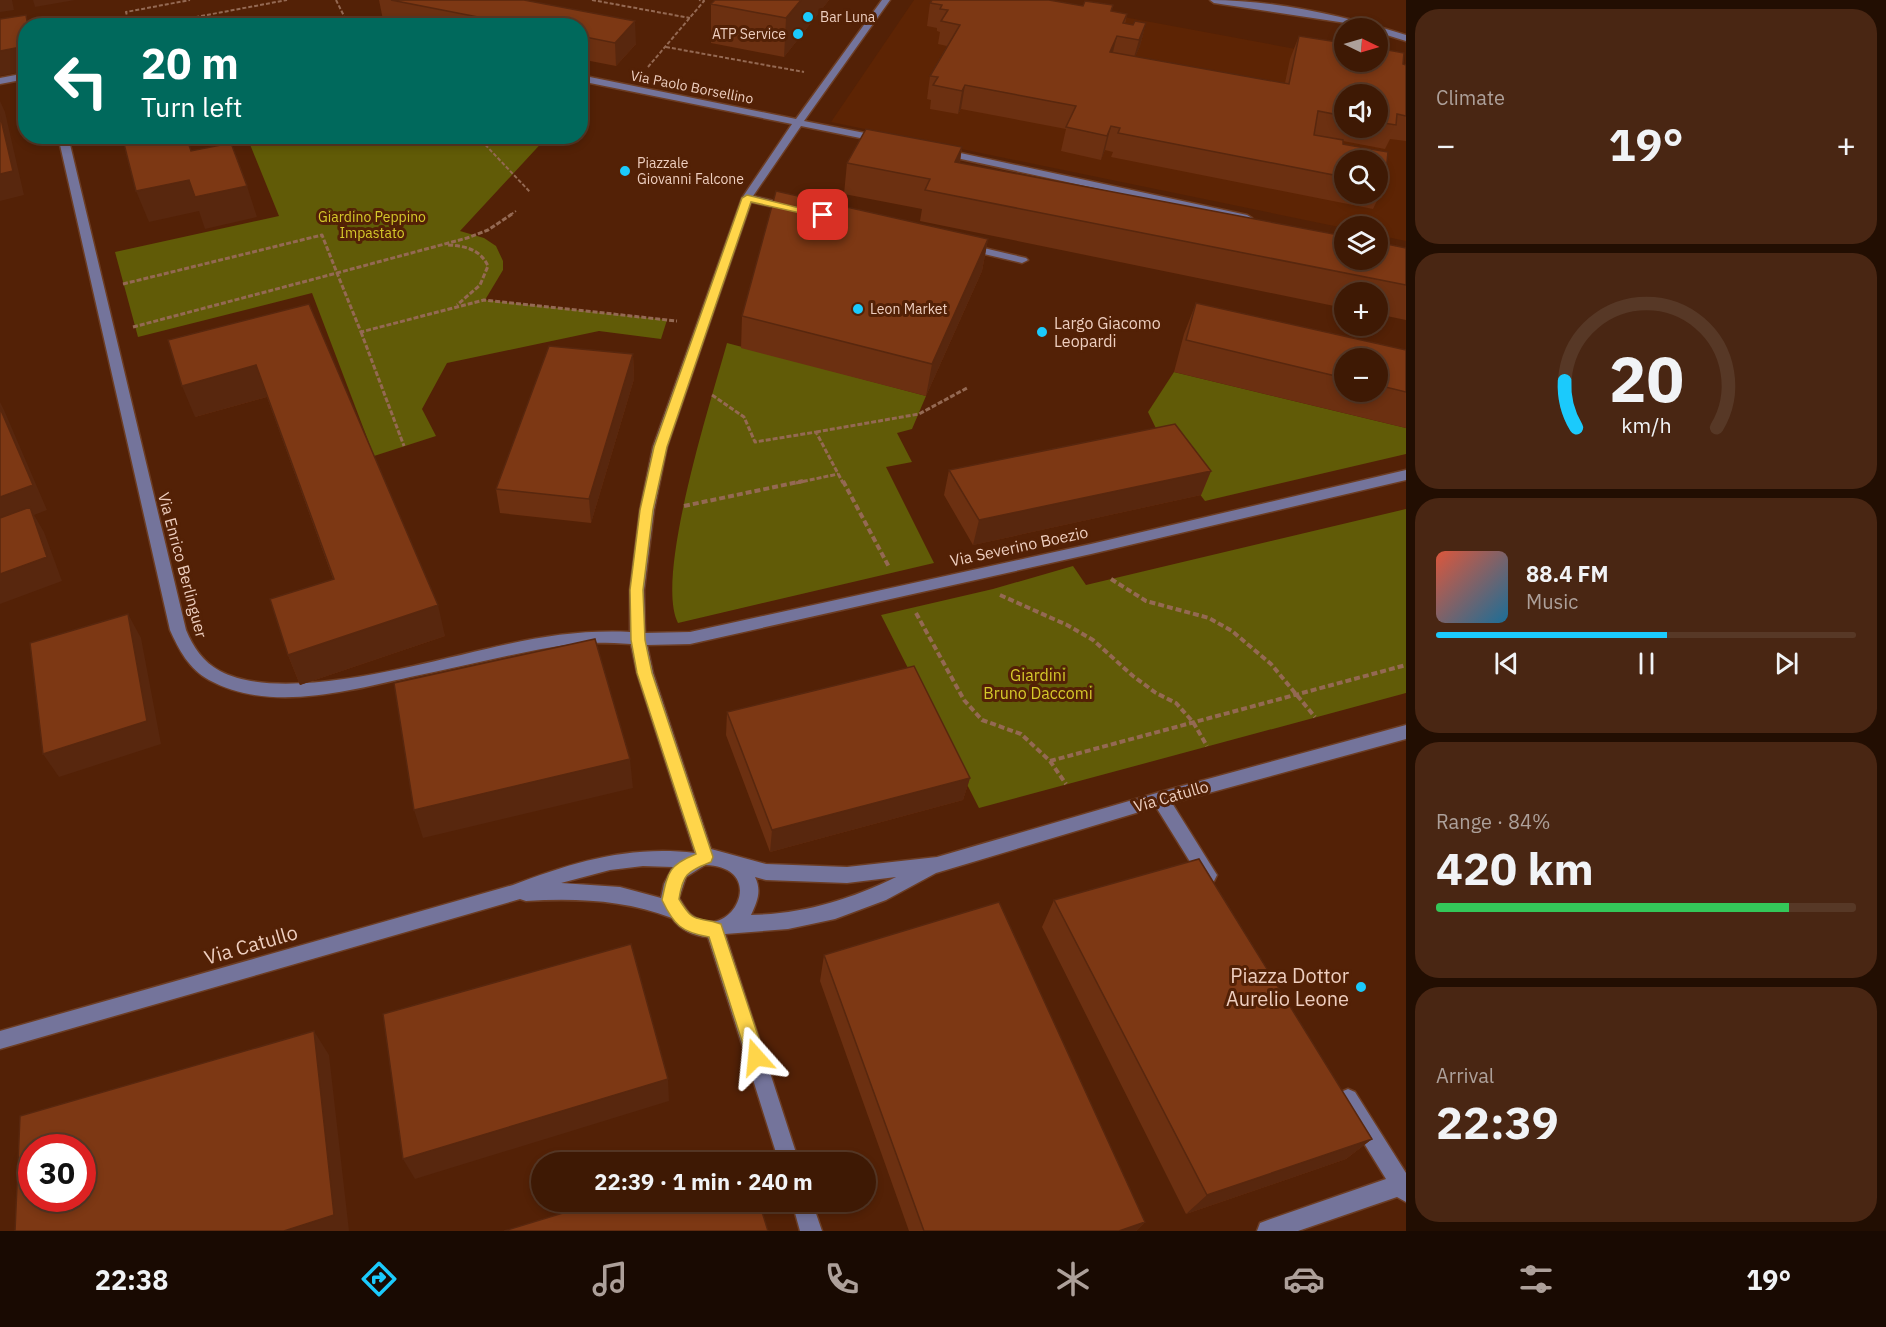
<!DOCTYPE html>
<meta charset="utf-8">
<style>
:root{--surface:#3e1904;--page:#492613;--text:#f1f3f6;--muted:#ada09a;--line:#573826;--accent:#1bcafc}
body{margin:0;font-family:"IBM Plex Sans",sans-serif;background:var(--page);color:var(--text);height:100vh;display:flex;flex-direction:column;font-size:22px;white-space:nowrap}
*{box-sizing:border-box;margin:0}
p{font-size:20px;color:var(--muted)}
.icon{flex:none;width:33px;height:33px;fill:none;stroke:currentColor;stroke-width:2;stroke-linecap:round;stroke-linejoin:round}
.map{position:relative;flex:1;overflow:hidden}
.sheet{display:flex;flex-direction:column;gap:9px;padding:9px;background:#220e02;width:480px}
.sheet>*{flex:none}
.hud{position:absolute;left:18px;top:18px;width:570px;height:126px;border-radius:24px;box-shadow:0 3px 9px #0003,0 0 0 2px var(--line);background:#00695c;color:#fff;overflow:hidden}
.needle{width:39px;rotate:95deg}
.buttons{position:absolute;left:1334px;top:18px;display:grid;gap:12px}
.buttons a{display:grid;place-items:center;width:54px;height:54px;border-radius:50%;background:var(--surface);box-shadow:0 3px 9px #0003,0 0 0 2px var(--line);font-size:30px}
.speed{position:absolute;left:18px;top:1134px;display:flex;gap:12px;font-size:30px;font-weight:700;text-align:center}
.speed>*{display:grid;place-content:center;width:78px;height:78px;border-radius:50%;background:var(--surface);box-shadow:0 3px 9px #0003,0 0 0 2px var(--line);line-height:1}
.speed .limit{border:9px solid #d22;background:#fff;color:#111}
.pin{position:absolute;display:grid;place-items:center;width:51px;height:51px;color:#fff;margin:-26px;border-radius:12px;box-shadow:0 3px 9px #0006}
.me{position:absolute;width:66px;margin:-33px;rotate:342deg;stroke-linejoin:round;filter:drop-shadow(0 0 4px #0008)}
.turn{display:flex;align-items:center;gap:21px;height:126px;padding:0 24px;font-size:27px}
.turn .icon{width:78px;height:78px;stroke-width:2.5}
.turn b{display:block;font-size:42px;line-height:51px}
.big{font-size:45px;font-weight:700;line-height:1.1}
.sheet .widget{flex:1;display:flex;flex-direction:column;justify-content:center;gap:9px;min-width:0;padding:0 21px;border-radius:24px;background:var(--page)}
.sheet .dial{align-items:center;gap:0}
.dial svg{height:156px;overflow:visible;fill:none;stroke:var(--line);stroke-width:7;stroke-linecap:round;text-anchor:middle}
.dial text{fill:var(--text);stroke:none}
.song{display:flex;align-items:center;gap:18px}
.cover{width:72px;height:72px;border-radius:9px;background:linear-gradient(135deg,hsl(10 70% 55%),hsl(200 70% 35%))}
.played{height:6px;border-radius:3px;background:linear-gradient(90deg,var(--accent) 55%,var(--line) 55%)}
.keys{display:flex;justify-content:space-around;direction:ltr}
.heat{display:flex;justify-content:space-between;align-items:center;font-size:33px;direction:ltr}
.charge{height:9px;border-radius:4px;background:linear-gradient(90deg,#34c759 84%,var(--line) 0)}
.trip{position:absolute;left:531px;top:1152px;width:345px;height:60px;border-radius:30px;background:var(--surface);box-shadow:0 3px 9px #0003,0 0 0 2px var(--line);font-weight:700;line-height:60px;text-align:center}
.tabs{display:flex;height:96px;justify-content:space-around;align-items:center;background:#190a02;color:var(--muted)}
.tabs .icon{width:42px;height:42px}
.tabs .selected{color:var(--accent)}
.tabs b{font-size:27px;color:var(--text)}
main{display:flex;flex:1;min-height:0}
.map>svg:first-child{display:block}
.built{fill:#5d2404;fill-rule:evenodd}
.green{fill:#615b07}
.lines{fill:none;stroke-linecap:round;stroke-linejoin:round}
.minor-casing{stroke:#6c3d24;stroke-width:3}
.path-far2{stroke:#946953;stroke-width:2;stroke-dasharray:4 2;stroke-linecap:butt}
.path-far1{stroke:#946953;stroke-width:3;stroke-dasharray:5 2;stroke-linecap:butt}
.path{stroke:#946953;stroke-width:4;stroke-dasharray:6 3;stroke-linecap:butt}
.minor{fill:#74749b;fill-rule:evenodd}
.wall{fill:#6c3011;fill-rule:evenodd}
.shaded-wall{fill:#58270e}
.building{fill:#7d3814;stroke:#58270e;stroke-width:1.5;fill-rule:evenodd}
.route{fill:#ffd54a;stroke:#a68a30;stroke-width:1.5}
.poi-dot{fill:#1bcafc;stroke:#532106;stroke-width:2}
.labels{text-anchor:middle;stroke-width:6;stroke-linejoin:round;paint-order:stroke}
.far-poi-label{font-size:14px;fill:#eecebf;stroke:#532106;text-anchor:start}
.far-street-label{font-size:14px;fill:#eecebf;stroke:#532106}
.far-park-label{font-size:14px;fill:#d5c92a;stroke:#532106}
.poi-label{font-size:16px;fill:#eecebf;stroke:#532106;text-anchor:start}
.street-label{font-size:16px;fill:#eecebf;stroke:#532106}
.park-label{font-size:16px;fill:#d5c92a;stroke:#532106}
.near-street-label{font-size:20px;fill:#eecebf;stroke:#532106}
.near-poi-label{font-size:20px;fill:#eecebf;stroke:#532106;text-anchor:end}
</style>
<main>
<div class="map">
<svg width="1406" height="1231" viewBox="0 0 1406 1231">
<rect width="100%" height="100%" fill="#532106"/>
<path class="built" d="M914 0H1032L1344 58V62L1406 69V241L1377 235V226L1344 228 831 122ZM1344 94H1377V128H1344ZM1344 160H1377V194H1344Z"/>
<path class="green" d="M247 137H547L460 231 484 238 496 246 503 261V270L485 300 667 320 661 339 599 331 447 363 422 409 436 436 374 456 312 293 138 337 115 252 279 216Z
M727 343 926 396 912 429 897 433 912 462 886 467 934 563 678 623C654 577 712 398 727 343Z
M1174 372 1406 428V454L1205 501 1166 449 1148 412Z
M1406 509V693L979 808 881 615 993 589 1073 566 1086 585Z"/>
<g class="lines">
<defs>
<path id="minor" d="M882 0H890L804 121 880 136 885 139 880 142 801 126 753 196 795 206 796 208 791 211 751 202 667 447 654 510 644 590 645 633 690 632 1091 544 1406 470V480L1091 554 690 644 647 645 653 673 711 849 766 864 847 867 937 857 1160 792 1406 725V739L1172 803 1217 875 1214 881 1208 883 1202 881 1156 807 936 873 886 900 835 919 788 929 725 934 799 1162H779L708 937C694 936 680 930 672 918 624 900 577 898 526 901L520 899 0 1049V1031L513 885C573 862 630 845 695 853L637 673 631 644C612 643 591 642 572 644 517 652 464 666 410 677 347 691 270 713 209 680 189 669 179 650 170 630L58 136H68L186 630C193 647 203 662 220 671 286 706 436 659 508 644 549 635 588 630 630 632V590L640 510 653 447 742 198 792 124 580 81V75L796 119ZM705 865C772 867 729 947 690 914 686 910 682 903 679 898L686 877ZM643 866 673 867 664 884 661 898 620 887 561 883 610 870ZM755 877 766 880 847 883 896 877C849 900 803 914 751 915 757 902 762 891 755 877Z
M1210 0C1275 0 1344 16 1406 35V41L1377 32V28H1365L1346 23 1214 3Z
M26 73V79L0 84V78Z
M942 149 1247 215 1252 218 1247 221 938 154V150Z
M967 244 1026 258 1028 260 1022 263 963 249 961 247Z
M1348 1089 1355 1092 1406 1173V1202L1397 1197 1298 1231H1257L1260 1223 1268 1220 1386 1179 1341 1106 1338 1099 1341 1092Z
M792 1202H812L822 1231H800Z"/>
</defs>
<use href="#minor" class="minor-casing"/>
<path class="path-far2" d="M336 0 349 26
M592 0 690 18
M130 26 126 12 190 0
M148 26 287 0
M666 47 804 72
M648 67 704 1 699 0
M477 136 530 192
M510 215 516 211"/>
<path class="path-far1" d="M448 245C465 246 480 249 488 266L480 285 457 305
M123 284 322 235 337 273 467 238 488 230 512 214
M133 327 337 273 361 332 484 300 677 321
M361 332 404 446
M712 395 744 417 755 442 816 432 843 483
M816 432 919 414 967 388
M796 483 838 474"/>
<path class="path" d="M843 481 889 567
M684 506 803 481
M1111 579 1146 601 1209 618 1232 631 1271 664 1315 717
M1000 595 1067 625 1093 640 1133 676 1156 693 1176 703 1193 722 1207 746
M916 613 964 700 982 720 1021 734 1050 761 1066 784
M1050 761 1406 665"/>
<use href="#minor" class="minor"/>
</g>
<path class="wall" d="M379 0H524L636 44 616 66 580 59V26H409L383 20Z
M715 0H829L784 57 711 43V4Z
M932 0H1049L1083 6 1085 1 1113 5 1111 11 1127 14 1125 24 1133 25 1135 21 1146 23 1140 46 1135 57 1285 83 1290 59 1299 36 1344 43V62H1377V48L1404 53 1403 64 1406 65V141L1390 139 1385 149 1343 141V144L1388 152 1385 184 1373 209 1111 157 1113 152 1105 150 1101 160 1061 151 1066 129 961 109 958 114 930 109 931 100 927 99 930 76 947 46 938 44 940 32 937 31V28L927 26 930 3ZM1344 94H1377V128H1344ZM1344 160H1377V194H1344Z
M962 147 960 163 1406 248V320L1377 314V292H1344V308L920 221 922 209 844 194 847 163Z
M988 239 982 271 926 396 741 348 742 316Z
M1196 303 1406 350V428L1174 372 1184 334ZM1344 358H1377V392H1344Z
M309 304 445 636 300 685 288 655 333 579 267 397 195 417Z
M633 354 634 379 591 523 500 513 496 489Z
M949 470 1211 471 1201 495 973 545 944 495Z
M727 712 970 778 963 800 770 852 726 735Z
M1054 900 1372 1139 1346 1159 1186 1214 1042 927Z
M824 955 1145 1222 1136 1231H909L820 981Z"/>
<path class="shaded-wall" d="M0 0H12L14 10 0 12Z
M33 0H75L35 7Z
M801 0H829L784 57 786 18Z
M635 21 636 44 616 66 615 43Z
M1146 23 1140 46 1132 64 1139 40Z
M1117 36 1111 60 1110 52Z
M26 46V71L0 76V51Z
M965 85 961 109 958 114 962 91Z
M0 101 5 112 24 195 0 201Z
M1111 126 1105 150 1101 160 1107 136Z
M962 147 957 178 955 162Z
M189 180 247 186 257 217 205 229 199 211 149 222 136 191Z
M988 239 982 271 926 396 932 364Z
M633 354 634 379 591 523 589 499Z
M256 365 267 397 195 417 182 386Z
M0 402 4 410 47 510 34 515 44 532 62 581 0 604Z
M1211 471 1201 495 973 545 979 520Z
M438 605 445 636 300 685 288 655Z
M128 614 141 638 161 744 59 777 43 754Z
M630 759 633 788 423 838 414 810Z
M970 778 963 800 770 852 772 830Z
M314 1031 329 1055 349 1231H284Z
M668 1079 669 1101 415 1179 403 1159Z
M1372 1139 1346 1159 1186 1214 1207 1195Z
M1145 1222 1136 1231H1119Z"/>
<path class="building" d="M391 0H524L635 21 615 43 580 36V26H524Z
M715 0H801L786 18 711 4Z
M932 0H1049L1083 6 1085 1 1113 5 1111 11 1127 14 1123 23 1133 25 1135 21 1146 23 1139 40 1117 36 1110 52 1289 84 1299 36 1344 43V62H1377V48L1404 53 1403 64 1406 65V116L1397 114 1396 125 1377 122V94H1344V116L1318 111 1314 135 1343 140V144L1388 152 1385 184 1377 183V160H1344V177L1118 133 1120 128 1111 126 1107 136 1066 127 1076 106 965 85 962 91 933 85 938 77 930 76 960 25 941 21 948 10 940 9 942 5 930 3Z
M26 15 28 26H26V46L0 51V19Z
M0 115 13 171 0 174Z
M866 129 962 147 955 162 1344 236V260H1377V242L1406 248V285L925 190 930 179 847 163Z
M122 136H186L191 151 231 143 247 186 195 197 189 180 136 191Z
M776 191 988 239 932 364 742 316Z
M1196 303 1406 350V392L1377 385V358H1344V378L1186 340Z
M309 304 438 605 288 655 270 599 334 579 256 365 182 386 168 340Z
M549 346 633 354 589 499 496 489Z
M0 408 33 485 0 497Z
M1175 424 1211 471 979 520 949 470Z
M30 507 47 557 0 574V518Z
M128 614 147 721 43 754 30 643Z
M595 639 630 759 414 810 394 683Z
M914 666 970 778 772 830 727 712Z
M1199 859 1372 1139 1207 1195 1054 900Z
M999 902 1145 1222 1119 1231H924L824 955Z
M631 944 668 1079 403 1159 383 1014Z
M314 1031 334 1215 284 1231H15L20 1116ZM32 1148H82V1198H32Z
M745 1156 747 1162H724Z
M599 1202H759L768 1231H504Z"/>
<path class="route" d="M747 195 828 215 823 218 751 202 667 447 653 510 643 590 645 640 652 673 713 857 711 862C687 872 683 873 679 899 695 926 696 915 721 924L765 1057 762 1063 756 1066 749 1063 747 1057 709 937C681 932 674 925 662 900 668 871 669 865 696 854L637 673 631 640 630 590 640 510 654 447 742 198Z"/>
<g class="poi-dot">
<circle cx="808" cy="17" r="6"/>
<circle cx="798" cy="34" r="6"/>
<circle cx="625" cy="171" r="6"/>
<circle cx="858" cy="309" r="6"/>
<circle cx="1042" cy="332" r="6"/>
<circle cx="1361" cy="987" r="6"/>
</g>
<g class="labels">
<g class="far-poi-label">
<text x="820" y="22">Bar Luna</text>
<text x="786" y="39" text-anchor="end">ATP Service</text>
<text x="637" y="168">Piazzale<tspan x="637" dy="16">Giovanni Falcone</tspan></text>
<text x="870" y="314">Leon Market</text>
</g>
<g class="far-street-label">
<text transform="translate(692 87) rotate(11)" y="5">Via Paolo Borsellino</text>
</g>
<g class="far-park-label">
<text x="372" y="222">Giardino Peppino<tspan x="372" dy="16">Impastato</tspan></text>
</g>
<g class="poi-label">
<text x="1054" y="329">Largo Giacomo<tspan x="1054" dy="18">Leopardi</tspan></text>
</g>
<g class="street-label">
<text transform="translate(1019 546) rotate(-12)" y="6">Via Severino Boezio</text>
<text transform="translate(183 565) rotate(75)" y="6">Via Enrico Berlinguer</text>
<text transform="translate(1171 796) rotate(-16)" y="6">Via Catullo</text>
</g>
<g class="park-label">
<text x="1038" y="681">Giardini<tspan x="1038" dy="18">Bruno Daccomi</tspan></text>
</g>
<g class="near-street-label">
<text transform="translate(251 945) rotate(-16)" y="7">Via Catullo</text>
</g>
<g class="near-poi-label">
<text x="1349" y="983">Piazza Dottor<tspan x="1349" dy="23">Aurelio Leone</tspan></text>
</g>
</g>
</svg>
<div class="buttons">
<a><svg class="needle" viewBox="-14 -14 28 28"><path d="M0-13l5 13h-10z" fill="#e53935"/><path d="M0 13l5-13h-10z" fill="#ada09a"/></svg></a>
<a><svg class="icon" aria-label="sound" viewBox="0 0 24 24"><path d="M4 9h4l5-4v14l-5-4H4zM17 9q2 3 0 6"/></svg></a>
<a><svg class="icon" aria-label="search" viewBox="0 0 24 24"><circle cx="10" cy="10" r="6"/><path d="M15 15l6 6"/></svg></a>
<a><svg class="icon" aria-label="layers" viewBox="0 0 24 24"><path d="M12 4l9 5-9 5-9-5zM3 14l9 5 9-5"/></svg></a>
<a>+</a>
<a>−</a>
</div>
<div class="speed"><div class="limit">30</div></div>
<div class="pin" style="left:823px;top:215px;background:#d93025"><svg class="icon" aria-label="arrive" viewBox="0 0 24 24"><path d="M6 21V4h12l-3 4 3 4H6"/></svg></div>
<svg class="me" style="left:756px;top:1057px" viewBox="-20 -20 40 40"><path d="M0-17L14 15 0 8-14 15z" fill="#ffd54a" stroke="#fff" stroke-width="4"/></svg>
<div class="trip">22:39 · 1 min · 240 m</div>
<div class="hud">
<div class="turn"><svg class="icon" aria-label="left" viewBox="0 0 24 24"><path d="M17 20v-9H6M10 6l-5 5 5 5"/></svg><div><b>20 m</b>Turn left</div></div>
</div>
</div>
<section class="sheet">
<div class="widget"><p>Climate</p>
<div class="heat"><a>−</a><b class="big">19°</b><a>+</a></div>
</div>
<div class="widget dial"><svg viewBox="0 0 100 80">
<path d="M14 69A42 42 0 1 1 86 69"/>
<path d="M14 69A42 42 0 0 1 8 45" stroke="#1bcafc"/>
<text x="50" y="56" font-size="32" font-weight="700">20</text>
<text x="50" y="72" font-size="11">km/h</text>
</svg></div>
<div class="widget">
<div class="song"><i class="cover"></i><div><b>88.4 FM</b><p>Music</p></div></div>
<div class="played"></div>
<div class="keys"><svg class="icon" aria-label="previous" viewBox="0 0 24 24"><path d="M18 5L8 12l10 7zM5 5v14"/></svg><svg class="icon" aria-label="pause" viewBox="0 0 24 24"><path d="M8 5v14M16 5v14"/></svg><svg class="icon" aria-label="next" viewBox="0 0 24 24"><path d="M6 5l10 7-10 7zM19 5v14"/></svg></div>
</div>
<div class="widget"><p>Range · 84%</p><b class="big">420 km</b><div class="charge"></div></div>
<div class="widget"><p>Arrival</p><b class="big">22:39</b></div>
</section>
</main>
<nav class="tabs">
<b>22:38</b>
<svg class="icon selected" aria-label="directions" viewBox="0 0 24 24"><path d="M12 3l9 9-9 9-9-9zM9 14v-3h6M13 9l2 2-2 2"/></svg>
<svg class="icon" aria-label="music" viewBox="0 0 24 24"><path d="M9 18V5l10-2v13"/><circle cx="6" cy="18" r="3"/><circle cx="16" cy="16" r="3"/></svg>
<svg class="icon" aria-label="phone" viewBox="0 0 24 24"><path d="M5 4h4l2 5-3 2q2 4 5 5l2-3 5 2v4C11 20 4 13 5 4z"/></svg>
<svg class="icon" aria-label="climate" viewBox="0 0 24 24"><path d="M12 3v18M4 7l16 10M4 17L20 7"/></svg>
<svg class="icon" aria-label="car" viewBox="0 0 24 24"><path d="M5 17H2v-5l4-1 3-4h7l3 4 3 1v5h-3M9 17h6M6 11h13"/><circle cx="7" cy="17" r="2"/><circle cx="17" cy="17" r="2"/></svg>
<svg class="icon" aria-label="filters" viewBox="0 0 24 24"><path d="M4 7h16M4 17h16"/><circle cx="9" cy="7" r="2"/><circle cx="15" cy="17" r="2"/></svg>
<b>19°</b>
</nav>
